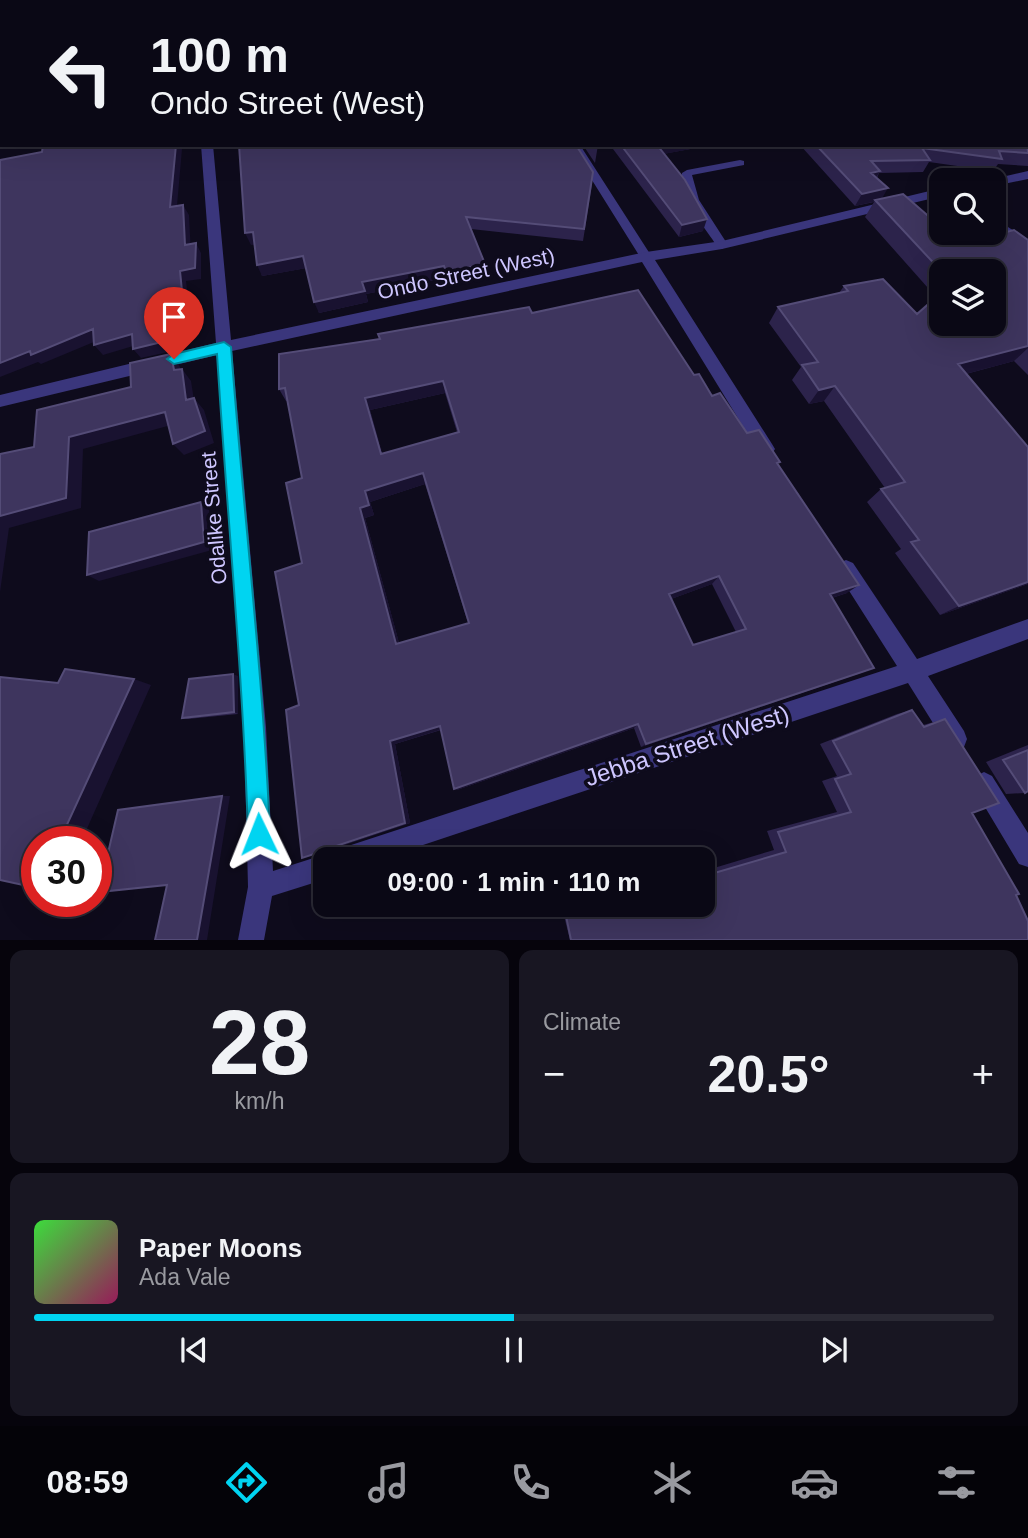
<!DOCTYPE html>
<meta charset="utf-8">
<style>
:root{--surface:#0a0815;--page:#181622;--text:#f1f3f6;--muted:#999aa0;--line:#2a2934;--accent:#00d4f1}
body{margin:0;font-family:Helvetica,sans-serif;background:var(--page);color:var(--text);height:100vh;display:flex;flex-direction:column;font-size:26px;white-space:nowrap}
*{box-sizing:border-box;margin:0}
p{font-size:23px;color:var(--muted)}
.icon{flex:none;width:38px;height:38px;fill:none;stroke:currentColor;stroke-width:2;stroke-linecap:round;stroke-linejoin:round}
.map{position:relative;height:940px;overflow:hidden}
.sheet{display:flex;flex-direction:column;gap:10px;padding:10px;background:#06040c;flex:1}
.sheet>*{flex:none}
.banner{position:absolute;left:0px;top:0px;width:1029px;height:147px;box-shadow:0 7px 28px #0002,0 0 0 2px var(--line);background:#0a0815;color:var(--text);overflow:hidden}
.buttons{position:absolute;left:929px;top:168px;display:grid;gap:14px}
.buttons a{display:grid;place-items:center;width:77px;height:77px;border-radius:14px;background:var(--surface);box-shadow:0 7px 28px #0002,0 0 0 2px var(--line);font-size:35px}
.speed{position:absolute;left:21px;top:826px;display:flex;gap:14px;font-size:35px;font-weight:700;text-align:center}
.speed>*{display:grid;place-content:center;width:91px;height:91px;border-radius:50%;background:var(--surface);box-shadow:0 7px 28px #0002,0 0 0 2px var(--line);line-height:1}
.speed .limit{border:10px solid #d22;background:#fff;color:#111}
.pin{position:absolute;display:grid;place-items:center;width:60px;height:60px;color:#fff;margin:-72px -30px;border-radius:50% 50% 50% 0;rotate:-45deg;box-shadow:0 0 7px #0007}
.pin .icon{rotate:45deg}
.me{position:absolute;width:77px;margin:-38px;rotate:358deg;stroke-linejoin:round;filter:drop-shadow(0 0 5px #0008)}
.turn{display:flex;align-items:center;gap:24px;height:147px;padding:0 35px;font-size:32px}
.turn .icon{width:91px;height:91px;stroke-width:2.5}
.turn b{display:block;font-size:49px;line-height:60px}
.big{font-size:52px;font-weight:700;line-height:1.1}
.sheet .card{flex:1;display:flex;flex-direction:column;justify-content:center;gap:10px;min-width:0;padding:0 24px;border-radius:14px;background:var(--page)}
.sheet .dial{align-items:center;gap:0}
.dial b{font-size:91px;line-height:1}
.song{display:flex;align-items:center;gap:21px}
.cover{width:84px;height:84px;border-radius:10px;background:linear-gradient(135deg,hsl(120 70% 55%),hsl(330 70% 35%))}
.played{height:7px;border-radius:4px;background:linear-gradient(90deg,var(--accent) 50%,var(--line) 50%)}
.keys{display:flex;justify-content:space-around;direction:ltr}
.heat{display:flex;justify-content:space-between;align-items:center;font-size:38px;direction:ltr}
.sheet .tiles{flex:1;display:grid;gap:10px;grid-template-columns:1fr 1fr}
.card:last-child{grid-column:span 2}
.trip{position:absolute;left:313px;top:847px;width:402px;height:70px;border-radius:14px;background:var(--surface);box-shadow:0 7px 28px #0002,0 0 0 2px var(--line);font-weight:700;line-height:70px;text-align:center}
.tab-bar{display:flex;height:112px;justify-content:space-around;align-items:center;background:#040308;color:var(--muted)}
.tab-bar .icon{width:49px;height:49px}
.tab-bar .current{color:var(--accent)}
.tab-bar b{font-size:32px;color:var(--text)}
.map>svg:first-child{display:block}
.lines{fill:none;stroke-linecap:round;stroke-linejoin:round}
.service{fill:#3a367c;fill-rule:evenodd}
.minor{fill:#3a367c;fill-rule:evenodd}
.wall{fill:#2c234b;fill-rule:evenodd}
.shaded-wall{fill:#191230}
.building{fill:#3e355e;stroke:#544c77;stroke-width:2;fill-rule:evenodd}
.route{fill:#00d4f1;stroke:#008a9d;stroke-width:2}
.labels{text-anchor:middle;stroke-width:7;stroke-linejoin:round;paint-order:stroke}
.street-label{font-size:21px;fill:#cec6ff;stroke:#0e0b1c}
.near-street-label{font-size:24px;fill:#cec6ff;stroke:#0e0b1c}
</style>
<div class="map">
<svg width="1028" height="940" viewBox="0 0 1028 940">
<rect width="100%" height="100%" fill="#0e0b1c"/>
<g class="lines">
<path class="service" d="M570 145H580L652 257 650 260H642Z
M740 160 744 161V165L692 175 699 200 728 245 722 249 718 248C704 225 680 201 682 173L687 170Z"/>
<path class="minor" d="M24 0H32L33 2H23Z
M112 0H133L111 2Z
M202 0H210L211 2H201Z
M2 13V19L0 20V14Z
M2 142V145H11L0 149Z
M201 145H213L231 340 646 252 722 241 942 188V196L722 249 655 260 772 444 775 449 772 454 766 456 760 454 642 262 232 351 266 727 273 871 326 854 334 857 336 850 345 847 897 666 839 575 836 569 839 563 846 560 853 563 917 659 1028 619V639L928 676 964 731 967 739 964 747 956 750 948 747 908 683 381 859H326V879L272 896 264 940H238L248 887 244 727 217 355 0 407V395L216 343Z
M1028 171V179L994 186V180H989Z
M994 218 1028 240V250L994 228Z
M984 772 992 776 1028 833V867L1019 864 976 792 972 784 976 776Z"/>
</g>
<path class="wall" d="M1028 0V166L998 164 993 171 929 162 923 172 879 173 877 178 882 199 942 233 980 239 1028 240V375L1014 361 966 374 1028 447V584L940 615 895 553 901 549 867 502 881 489 885 488 824 401 809 404 792 380 801 367 769 323 778 307 839 293 844 286 917 314 936 297 865 217 874 202 855 206 800 145H1027ZM942 271 994 324H942Z
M583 145H598L595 163Z
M610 145H712L663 154 703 231 679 237Z
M592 184 583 241 471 229 485 264 486 275 447 283 445 278 366 294 368 302 319 313 306 268 262 276 254 244 251 245Z
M532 313 694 375 747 433 780 462 778 464 847 593 832 598 874 668 861 673 641 747 634 728 457 790 441 730 395 744 410 823 335 848 332 854 324 855 319 854 312 856 299 705 302 563V478L287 401H286L279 389 380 339ZM445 393 457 432 382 454 370 410ZM425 484 468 623 399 643 365 518 374 515 370 502ZM712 584 736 632 693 645 671 599Z
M238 676V714L188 719 182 718Z
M912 710 923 725 945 719 972 813 1016 895 1028 940H570L563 912 587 905H704V871L774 850 767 831 837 812 822 781 837 776 820 744 897 714Z
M1028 745V791L1025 793 1006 794 986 762Z"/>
<path class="shaded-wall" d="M176 145H180L182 149 176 217 170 207Z
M655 145H712L653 156Z
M880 171 873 183 871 173Z
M888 188 881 200 855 206 862 194Z
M183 205 189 215 191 255 185 245Z
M707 219 703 231 679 237 682 225Z
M253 232 258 244 251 245 245 233Z
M196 243 201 253V279L186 281 193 341 176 345 177 350 141 358 133 349 169 335 180 271Z
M303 256 307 268 262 276 257 265Z
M485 264 486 275 447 283 446 272Z
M444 266 445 278 366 294 368 302 319 313 314 302 362 282Z
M93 329 101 339 41 364 38 362 0 377V363Z
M132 334 140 344 103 355 94 345Z
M1028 346V348L1014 361 943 380 958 364Z
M171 354 180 367 183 383 174 370Z
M182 369 191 381 196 413 186 400Z
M443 381 445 393 370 410 386 465 365 398Z
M835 386 824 401 809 404 819 390Z
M194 398 204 410 214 443 184 455 173 444Z
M165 412 175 424 83 449 81 508 9 528 0 592V516L69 437Z
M423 473 425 484 370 502 374 515 365 518 401 650 396 644 360 508 365 491Z
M201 502 209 510 212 550 99 581 87 575Z
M719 576 712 584 663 602 669 594Z
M1028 582V584L940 615 959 606Z
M859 585 847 593 819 602 830 594Z
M874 668 861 673 641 747 646 744Z
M233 674 238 676V714L234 712Z
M134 679 151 685 81 842H59Z
M638 724 634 728 457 790 454 789Z
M440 726 443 729 395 744 410 823 335 848 332 854 324 855 390 741Z
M222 796H230L207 940H197Z"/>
<path class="building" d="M121 0H182L183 2H121Z
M324 0H1028V131L1027 2H322Z
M1027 140 1028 153 999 151 1002 159 922 148 930 160 871 161 880 171 871 173 888 188 862 194 816 145H1027Z
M43 145H121V147L131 145H176L170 207 183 205 185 245 196 243 195 268 180 271 186 331 169 335 170 340 133 349 132 334 94 345 93 329 31 355 30 351 0 363V160L42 152Z
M239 145H576L593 172 584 229 466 217 485 264 446 272 444 266 362 282 365 291 314 302 303 256 257 265 253 232 245 233Z
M621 145H657L685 180 707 219 682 225Z
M903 194 942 228V233H973L980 239 1014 230 1028 240V346L958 364 1028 447V582L959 606 911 542 919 540 881 489 905 482 835 386 819 390 802 365 818 362 778 307 848 291 844 286 883 279 917 314 942 292V324H994V271L942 272 875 200Z
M638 290 694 375 699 374 712 396 720 393 747 433 759 430 780 462 777 463 859 585 830 594 874 668 646 744 638 724 454 789 440 726 390 741 405 823 327 849 324 855 317 853 302 858 286 710 299 705 275 572 302 563 286 483 302 478 285 388 279 389V354L380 339 378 334 529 307 532 313ZM443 381 459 432 381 454 365 398ZM423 473 469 623 396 644 360 508 369 505 365 491ZM719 576 746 629 693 645 669 594Z
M171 354 174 370 182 369 186 400 194 398 205 431 173 444 165 412 69 437 66 498 0 516V454L34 447 37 410 131 387 130 363Z
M201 502 204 542 87 575 89 532Z
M65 669 134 679 59 842H37V888L0 880V677L58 683Z
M233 674 234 712 182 718 189 679Z
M912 710 924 727 945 719 999 803 972 813 1019 894 1016 895 1028 921V940H571L566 916 605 905H704V876L786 852 778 832 851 812 835 779 851 774 833 741Z
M1028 750V791L1025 793 1003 760Z
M222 796 197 940H155L167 885 99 892 118 810Z"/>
<path class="route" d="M224 342 231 347C243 509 263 671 270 834L267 841 259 845 251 841 248 834C243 673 227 514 217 354L174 364 167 359 174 354Z"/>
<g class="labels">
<g class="street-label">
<text transform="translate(466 274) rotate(-12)" y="7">Ondo Street (West)</text>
<text transform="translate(214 518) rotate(-95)" y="7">Odalike Street</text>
</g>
<g class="near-street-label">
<text transform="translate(687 746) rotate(-18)" y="8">Jebba Street (West)</text>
</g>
</g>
</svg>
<div class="buttons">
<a><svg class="icon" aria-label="search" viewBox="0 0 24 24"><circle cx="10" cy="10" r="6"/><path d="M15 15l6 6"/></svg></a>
<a><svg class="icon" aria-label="layers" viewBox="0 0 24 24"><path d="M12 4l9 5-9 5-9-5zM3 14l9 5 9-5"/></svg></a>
</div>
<div class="speed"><div class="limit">30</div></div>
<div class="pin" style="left:174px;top:359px;background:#d93025"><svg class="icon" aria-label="arrive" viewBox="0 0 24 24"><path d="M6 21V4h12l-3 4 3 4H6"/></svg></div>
<svg class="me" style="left:259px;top:834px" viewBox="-20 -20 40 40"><path d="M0-17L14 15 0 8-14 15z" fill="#00d4f1" stroke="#fff" stroke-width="4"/></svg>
<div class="trip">09:00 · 1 min · 110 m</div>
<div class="banner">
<div class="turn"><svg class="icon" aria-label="left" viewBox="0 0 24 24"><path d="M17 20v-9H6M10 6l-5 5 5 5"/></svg><div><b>100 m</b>Ondo Street (West)</div></div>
</div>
</div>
<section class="sheet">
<div class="tiles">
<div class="card dial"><b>28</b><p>km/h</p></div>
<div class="card"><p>Climate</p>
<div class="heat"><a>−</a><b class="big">20.5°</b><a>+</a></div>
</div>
<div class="card">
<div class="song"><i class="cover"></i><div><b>Paper Moons</b><p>Ada Vale</p></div></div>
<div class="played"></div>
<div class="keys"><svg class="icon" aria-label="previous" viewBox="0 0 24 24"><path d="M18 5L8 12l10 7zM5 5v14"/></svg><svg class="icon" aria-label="pause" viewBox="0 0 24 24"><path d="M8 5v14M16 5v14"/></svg><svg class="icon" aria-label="next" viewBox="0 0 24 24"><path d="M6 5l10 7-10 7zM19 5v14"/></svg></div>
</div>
</div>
</section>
<nav class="tab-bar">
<b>08:59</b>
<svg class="icon current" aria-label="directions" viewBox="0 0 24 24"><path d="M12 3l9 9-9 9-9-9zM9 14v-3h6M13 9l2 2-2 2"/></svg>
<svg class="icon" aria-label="music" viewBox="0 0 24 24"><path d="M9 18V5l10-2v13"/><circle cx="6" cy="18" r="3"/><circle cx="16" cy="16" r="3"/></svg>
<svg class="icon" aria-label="phone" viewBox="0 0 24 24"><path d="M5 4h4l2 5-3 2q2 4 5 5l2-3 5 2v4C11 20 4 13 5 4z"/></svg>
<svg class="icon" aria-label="climate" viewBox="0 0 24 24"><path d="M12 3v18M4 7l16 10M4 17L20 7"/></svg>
<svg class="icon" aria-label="car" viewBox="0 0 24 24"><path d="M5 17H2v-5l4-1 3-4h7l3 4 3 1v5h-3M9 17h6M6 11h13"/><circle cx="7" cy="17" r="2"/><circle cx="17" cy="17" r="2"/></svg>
<svg class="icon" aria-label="filters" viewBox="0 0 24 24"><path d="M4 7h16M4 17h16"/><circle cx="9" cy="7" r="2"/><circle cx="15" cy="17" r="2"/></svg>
</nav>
